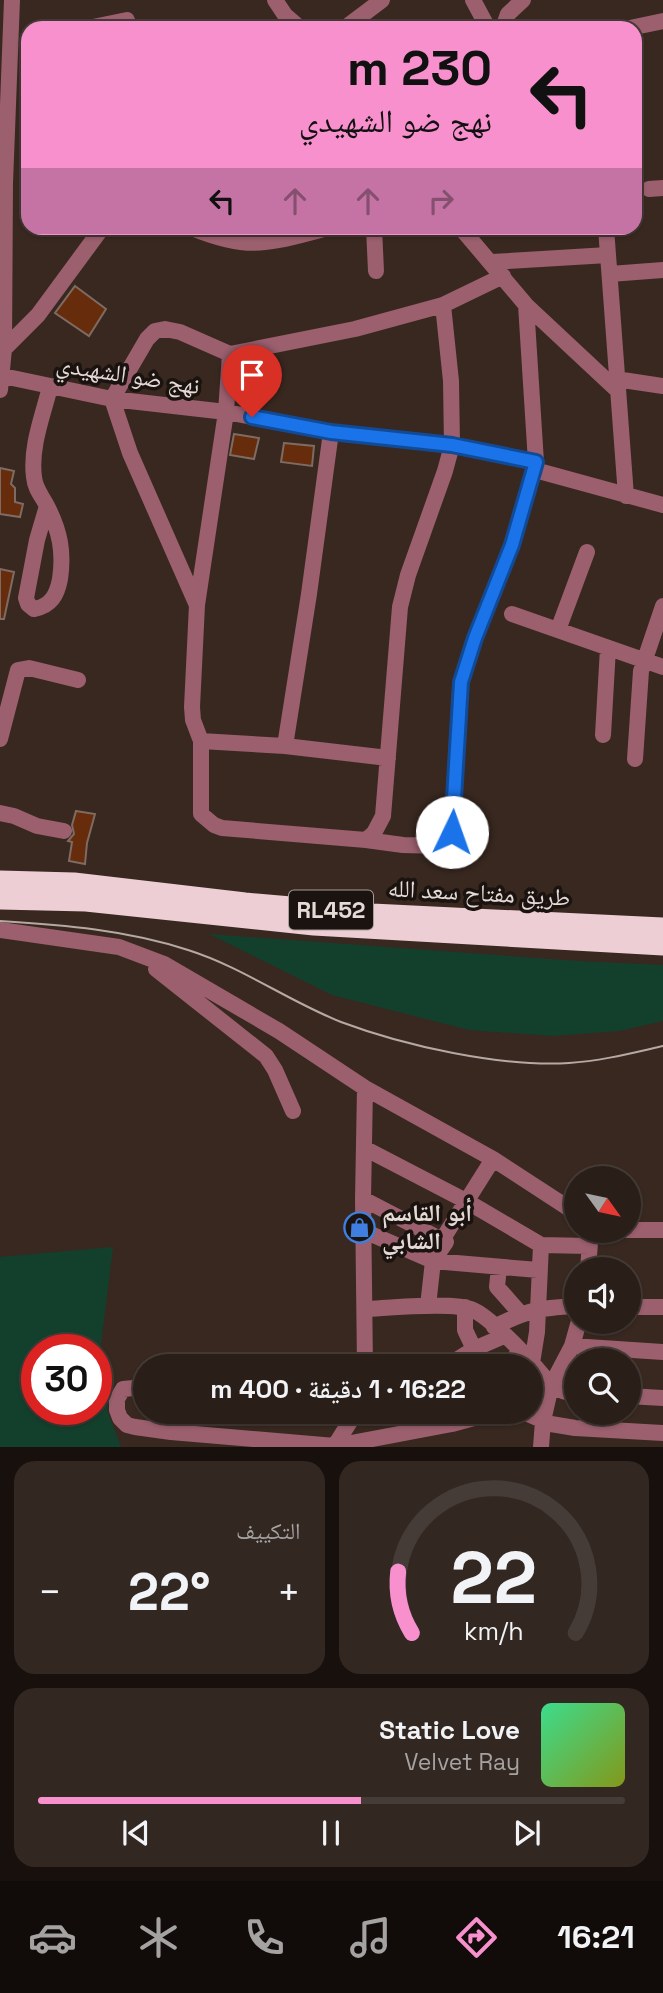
<!DOCTYPE html>
<html lang="ar">
<meta charset="utf-8">
<style>
:root{--surface:#2a1e18;--page:#322721;--text:#f1f3f6;--muted:#a5a2a2;--line:#463c37;--accent:#f790cd}
body{margin:0;font-family:"Space Grotesk","Noto Naskh Arabic",sans-serif;background:var(--page);color:var(--text);direction:rtl;height:100vh;display:flex;flex-direction:column;font-size:26px;white-space:nowrap}
*{box-sizing:border-box;margin:0}
p{font-size:23px;color:var(--muted)}
.icon{flex:none;width:38px;height:38px;fill:none;stroke:currentColor;stroke-width:2;stroke-linecap:round;stroke-linejoin:round}
.map{position:relative;height:1447px;overflow:hidden;direction:ltr}
.details{display:flex;flex-direction:column;gap:14px;padding:14px;background:#17100d;flex:1}
.details>*{flex:none}
.hud{position:absolute;left:21px;top:21px;width:621px;height:214px;border-radius:21px;box-shadow:0 2px 5px #0004,0 0 0 2px var(--line);direction:rtl;background:#f790cd;color:#111;overflow:hidden}
.needle{width:46px;rotate:123deg}
.tools{position:absolute;left:564px;top:1166px;display:grid;gap:14px}
.tools a{display:grid;place-items:center;width:77px;height:77px;border-radius:50%;background:var(--surface);box-shadow:0 2px 5px #0004,0 0 0 2px var(--line);font-size:35px}
.speed{position:absolute;left:21px;top:1334px;display:flex;gap:14px;font-size:35px;font-weight:700;text-align:center}
.speed>*{display:grid;place-content:center;width:91px;height:91px;border-radius:50%;background:var(--surface);box-shadow:0 2px 5px #0004,0 0 0 2px var(--line);line-height:1}
.speed .limit{border:10px solid #d22;background:#fff;color:#111}
.pin{position:absolute;display:grid;place-items:center;width:60px;height:60px;color:#fff;margin:-72px -30px;border-radius:50% 50% 50% 0;rotate:-45deg;box-shadow:0 0 7px #0007}
.pin .icon{rotate:45deg}
.me{position:absolute;width:77px;margin:-38px;rotate:3deg;stroke-linejoin:round;filter:drop-shadow(0 0 5px #0008)}
.turn{display:flex;align-items:center;gap:24px;height:147px;padding:0 35px;font-size:32px}
.turn .icon{width:91px;height:91px;stroke-width:2.5}
.turn b{display:block;font-size:49px;line-height:60px}
.lanes{display:flex;align-items:center;height:66px;padding:0 35px;background:#0003;justify-content:center;gap:35px;direction:ltr}
.lanes .off{opacity:.35}
.big{font-size:52px;font-weight:600;line-height:1.1}
.details .tile{flex:1;display:flex;flex-direction:column;justify-content:center;gap:10px;min-width:0;padding:0 24px;border-radius:21px;background:var(--page)}
.details .dial{align-items:center;gap:0}
.dial svg{height:182px;overflow:visible;fill:none;stroke:var(--line);stroke-width:7;stroke-linecap:round;text-anchor:middle}
.dial text{fill:var(--text);stroke:none}
.song{display:flex;align-items:center;gap:21px}
.cover{width:84px;height:84px;border-radius:10px;background:linear-gradient(135deg,hsl(150 70% 55%),hsl(70 70% 35%))}
.played{height:7px;border-radius:4px;background:linear-gradient(90deg,var(--accent) 55%,var(--line) 55%)}
.keys{display:flex;justify-content:space-around;direction:ltr}
.heat{display:flex;justify-content:space-between;align-items:center;font-size:38px;direction:ltr}
.details .tiles{flex:1;display:grid;gap:14px;grid-template-columns:1fr 1fr}
.tile:last-child{grid-column:span 2}
.trip{position:absolute;left:133px;top:1354px;width:410px;height:70px;border-radius:35px;background:var(--surface);box-shadow:0 2px 5px #0004,0 0 0 2px var(--line);font-weight:600;line-height:70px;text-align:center;direction:rtl}
.dock{display:flex;height:112px;justify-content:space-around;align-items:center;background:#110c0a;color:var(--muted)}
.dock .icon{width:49px;height:49px}
.dock .current{color:var(--accent)}
.dock b{font-size:32px;color:var(--text)}
.map>svg:first-child{display:block}
.green{fill:#13402d;fill-rule:evenodd}
.building{fill:#662c0b;stroke:#7e6b63;stroke-width:2}
.lines{fill:none;stroke-linecap:round;stroke-linejoin:round}
.minor{stroke:#9b5f6e;stroke-width:16}
.highway{stroke:#edced4;stroke-width:21}
.tram{stroke:#b6a9a4;stroke-width:2}
.route-casing{stroke:#114b97;stroke-width:18}
.route{stroke:#1a73e8;stroke-width:12}
.labels{text-anchor:middle;stroke-width:7;stroke-linejoin:round;paint-order:stroke}
.shield{fill:#1a130f;stroke:#a89e9a;stroke-width:2}
.shield-label{font-size:23px;font-weight:bold;fill:#e5dad5}
.street-label{font-size:24px;fill:#e5dad5;stroke:#1a130f}
.poi-label{font-size:24px;font-weight:bold;fill:#e5dad5;stroke:#1a130f;text-anchor:start}
</style>
<div class="map">
<svg width="663" height="1447" viewBox="0 0 663 1447">
<rect width="100%" height="100%" fill="#382820"/>
<path class="green" d="M209 934 577 961 663 965V1021L619 1031 553 1036 469 1030 332 995Z
M113 1247 97 1376 114 1382 107 1410 121 1447H0V1257ZM37 1349H96V1409H37Z"/>
<path class="building" d="M75 286 106 309 89 336 55 313Z
M234 434 259 438 254 459 230 455Z
M284 443 314 446 312 466 281 462Z
M0 468 14 471 11 484 15 488V502L23 504 20 517 0 514Z
M0 569 14 572 4 619H0Z
M76 811 95 814 87 843 85 864 69 861 72 842 68 841 74 834 72 825Z"/>
<g class="lines">
<path class="minor" d="M275 0 285 15 300 28
M473 0 488 28
M88 28 127 20
M345 28 382 0
M503 28 508 14 523 0
M630 28 663 21
M649 189 663 188
M192 228C251 252 269 243 328 228
M374 228 376 271
M461 228 526 305 617 390
M606 228 626 496
M492 262 608 255
M610 274 663 270
M4 349 38 315 102 228
M230 354 226 412 197 605 192 707 193 720 201 741V814L214 825 222 828 366 840 374 833 383 816 400 607 408 575 445 471 452 445 451 381 443 305
M3 376 112 399 226 412 331 432 452 445 536 462
M616 379 663 386
M0 390 4 349 5 183 12 0
M535 470 663 505
M47 506 37 540 26 598 28 604 34 609C51 606 57 595 60 579 64 552 60 531 47 506 42 496 35 489 34 477 30 447 43 415 50 387
M196 603 130 453 112 399 147 339 155 331 165 329 180 332 230 354 355 329 443 305 503 276
M512 614 663 667
M558 630 587 552
M603 735 608 648
M0 739 18 670 29 668 78 680
M201 741 285 746 388 758
M285 746 309 594 331 432
M635 759 641 671 663 606
M0 813 14 816 37 826 64 831
M366 840 403 845 441 846 445 845 451 838 461 682 475 638 512 545 536 462 526 305
M0 930 119 947 164 964 279 1031 365 1088 493 1159 576 1213
M156 969 266 1056 275 1070 293 1111
M365 1088 363 1199 365 1367
M364 1148 466 1201 541 1245 589 1246
M363 1199 442 1240
M622 1230H663
M364 1231 433 1261 538 1270
M499 1267 497 1287 520 1313
M588 1269 591 1230
M428 1306 433 1261 446 1242 442 1240 493 1159
M465 1307V1330L474 1349
M628 1307H663
M365 1309C388 1308 455 1301 473 1310 488 1316 522 1351 533 1364 547 1380 553 1392 576 1394
M494 1327C528 1310 538 1308 576 1306
M572 1346 663 1352
M532 1363 537 1332 541 1245
M431 1367 450 1364 474 1349 504 1336
M505 1367 520 1352
M145 1387 123 1389 117 1399V1410L120 1418 127 1425 135 1427 171 1432 335 1446 452 1424 496 1412
M628 1396 663 1398
M523 1412 551 1424 575 1428 663 1433
M334 1447 356 1412
M541 1447 543 1421 551 1386 572 1346 579 1321"/>
<path class="highway" d="M0 881 74 883 245 903 372 914 663 928
M0 899 86 901 314 925 663 945"/>
<path class="tram" d="M0 921C64 925 127 930 188 950 242 967 288 1001 341 1022 405 1046 500 1067 569 1063 601 1061 632 1053 663 1046"/>
</g>
<g class="lines">
<defs>
<path id="route" d="M252 417 331 432 452 445 536 462 512 545 475 638 461 682 452 832"/>
</defs>
<use href="#route" class="route-casing"/>
<use href="#route" class="route"/>
</g>
<defs>
<symbol id="shop-ring" viewBox="-11 -11 22 22"><circle r="9.5" fill="#1a130f" stroke="#3f7fe0" stroke-width="1.5"/><path d="M-5-2.5h2.3a2.7 3.5 0 0 1 5.4 0H5L5.5 6h-11ZM-1.5-2.5h3a1.5 2.3 0 0 0-3 0Z" fill="#3f7fe0"/></symbol>
</defs>
<g fill-rule="evenodd">
<use href="#shop-ring" x="342" y="1210" width="35" height="35"/>
</g>
<g class="labels">
<rect class="shield" x="289" y="890.5" width="84" height="39" rx="5"/>
<g class="shield-label">
<text x="331" y="918">RL452</text>
</g>
<g class="street-label">
<text transform="translate(128 375) rotate(9)" y="8">نهج ضو الشهيدي</text>
<text transform="translate(479 893) rotate(3)" y="8">طريق مفتاح سعد الله</text>
</g>
<g class="poi-label">
<text x="382" y="1221">أبو القاسم<tspan x="382" dy="28">الشابي</tspan></text>
</g>
</g>
</svg>
<div class="tools">
<a><svg class="needle" viewBox="-14 -14 28 28"><path d="M0-13l5 13h-10z" fill="#e53935"/><path d="M0 13l5-13h-10z" fill="#a5a2a2"/></svg></a>
<a><svg class="icon" aria-label="sound" viewBox="0 0 24 24"><path d="M4 9h4l5-4v14l-5-4H4zM17 9q2 3 0 6"/></svg></a>
<a><svg class="icon" aria-label="search" viewBox="0 0 24 24"><circle cx="10" cy="10" r="6"/><path d="M15 15l6 6"/></svg></a>
</div>
<div class="speed"><div class="limit">30</div></div>
<div class="pin" style="left:252px;top:417px;background:#d93025"><svg class="icon" aria-label="arrive" viewBox="0 0 24 24"><path d="M6 21V4h12l-3 4 3 4H6"/></svg></div>
<svg class="me" style="left:452px;top:832px" viewBox="-20 -20 40 40"><circle r="19" fill="#fff"/><path d="M0-13L10 11 0 6-10 11z" fill="#1a73e8"/></svg>
<div class="trip">16:22 · 1 دقيقة · 400 m</div>
<div class="hud">
<div class="turn"><svg class="icon" aria-label="left" viewBox="0 0 24 24"><path d="M17 20v-9H6M10 6l-5 5 5 5"/></svg><div><b>230 m</b>نهج ضو الشهيدي</div></div>
<div class="lanes"><svg class="icon" aria-label="left" viewBox="0 0 24 24"><path d="M17 20v-9H6M10 6l-5 5 5 5"/></svg><svg class="icon off" aria-label="ahead" viewBox="0 0 24 24"><path d="M12 20V5M6 11l6-6 6 6"/></svg><svg class="icon off" aria-label="ahead" viewBox="0 0 24 24"><path d="M12 20V5M6 11l6-6 6 6"/></svg><svg class="icon off" aria-label="right" viewBox="0 0 24 24"><path d="M7 20v-9h11M14 6l5 5-5 5"/></svg></div>
</div>
</div>
<section class="details">
<div class="tiles">
<div class="tile dial"><svg viewBox="0 0 100 80">
<path d="M14 69A42 42 0 1 1 86 69"/>
<path d="M14 69A42 42 0 0 1 8 42" stroke="#f790cd"/>
<text x="50" y="56" font-size="32" font-weight="700">22</text>
<text x="50" y="72" font-size="11">km/h</text>
</svg></div>
<div class="tile"><p>التكييف</p>
<div class="heat"><a>−</a><b class="big">22°</b><a>+</a></div>
</div>
<div class="tile">
<div class="song"><i class="cover"></i><div><b>Static Love</b><p>Velvet Ray</p></div></div>
<div class="played"></div>
<div class="keys"><svg class="icon" aria-label="previous" viewBox="0 0 24 24"><path d="M18 5L8 12l10 7zM5 5v14"/></svg><svg class="icon" aria-label="pause" viewBox="0 0 24 24"><path d="M8 5v14M16 5v14"/></svg><svg class="icon" aria-label="next" viewBox="0 0 24 24"><path d="M6 5l10 7-10 7zM19 5v14"/></svg></div>
</div>
</div>
</section>
<nav class="dock">
<b>16:21</b>
<svg class="icon current" aria-label="directions" viewBox="0 0 24 24"><path d="M12 3l9 9-9 9-9-9zM9 14v-3h6M13 9l2 2-2 2"/></svg>
<svg class="icon" aria-label="music" viewBox="0 0 24 24"><path d="M9 18V5l10-2v13"/><circle cx="6" cy="18" r="3"/><circle cx="16" cy="16" r="3"/></svg>
<svg class="icon" aria-label="phone" viewBox="0 0 24 24"><path d="M5 4h4l2 5-3 2q2 4 5 5l2-3 5 2v4C11 20 4 13 5 4z"/></svg>
<svg class="icon" aria-label="climate" viewBox="0 0 24 24"><path d="M12 3v18M4 7l16 10M4 17L20 7"/></svg>
<svg class="icon" aria-label="car" viewBox="0 0 24 24"><path d="M5 17H2v-5l4-1 3-4h7l3 4 3 1v5h-3M9 17h6M6 11h13"/><circle cx="7" cy="17" r="2"/><circle cx="17" cy="17" r="2"/></svg>
</nav>
